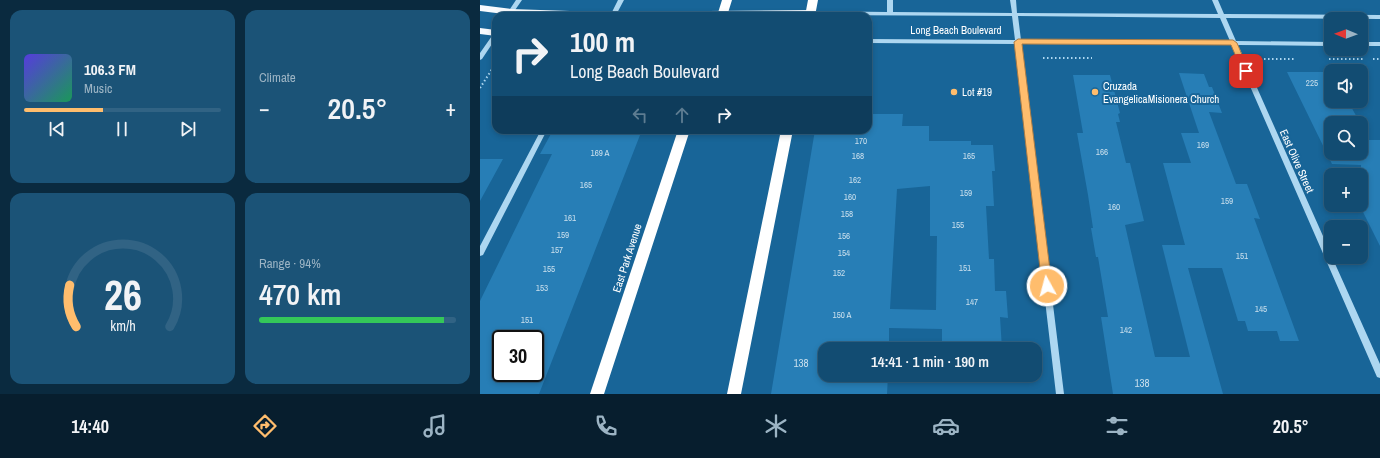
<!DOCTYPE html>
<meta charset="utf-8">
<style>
:root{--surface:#124c72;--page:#1b5377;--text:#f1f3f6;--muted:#9cb4c4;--line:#316384;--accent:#ffbd6d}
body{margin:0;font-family:"Archivo Narrow",sans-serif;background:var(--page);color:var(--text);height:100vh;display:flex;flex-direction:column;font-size:15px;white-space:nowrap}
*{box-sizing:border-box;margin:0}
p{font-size:13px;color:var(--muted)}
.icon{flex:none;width:22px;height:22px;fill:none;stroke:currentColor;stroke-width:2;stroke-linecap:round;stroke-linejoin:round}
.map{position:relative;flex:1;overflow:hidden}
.side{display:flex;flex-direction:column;gap:10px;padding:10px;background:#0a2a3f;width:480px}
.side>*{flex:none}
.hud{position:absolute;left:12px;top:12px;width:380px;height:122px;border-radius:12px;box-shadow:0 2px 6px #0003,0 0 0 1px var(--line);background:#124c72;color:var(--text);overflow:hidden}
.needle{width:26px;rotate:271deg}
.controls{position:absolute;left:844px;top:12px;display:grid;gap:8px}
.controls a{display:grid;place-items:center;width:44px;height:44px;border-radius:8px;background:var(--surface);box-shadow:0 2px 6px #0003,0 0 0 1px var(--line);font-size:20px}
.speed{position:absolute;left:12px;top:330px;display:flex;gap:8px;font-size:20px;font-weight:700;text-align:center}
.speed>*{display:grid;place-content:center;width:52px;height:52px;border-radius:50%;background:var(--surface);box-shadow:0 2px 6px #0003,0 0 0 1px var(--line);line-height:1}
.speed .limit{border:2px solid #111;border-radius:6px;background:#fff;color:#111}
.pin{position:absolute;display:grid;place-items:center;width:34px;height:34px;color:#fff;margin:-17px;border-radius:8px;box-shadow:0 2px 6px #0006}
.me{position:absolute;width:44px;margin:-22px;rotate:353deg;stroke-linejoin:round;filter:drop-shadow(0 0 3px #0008)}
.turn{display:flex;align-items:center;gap:14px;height:84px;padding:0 12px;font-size:18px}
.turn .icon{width:52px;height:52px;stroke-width:2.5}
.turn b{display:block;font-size:28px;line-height:34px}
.lanes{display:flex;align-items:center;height:38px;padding:0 12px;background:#0003;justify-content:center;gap:20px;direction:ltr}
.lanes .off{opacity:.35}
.big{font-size:30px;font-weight:600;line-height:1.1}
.side .widget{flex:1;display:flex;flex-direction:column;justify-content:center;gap:6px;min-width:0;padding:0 14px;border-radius:12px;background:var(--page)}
.side .dial{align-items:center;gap:0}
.dial svg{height:104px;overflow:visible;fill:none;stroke:var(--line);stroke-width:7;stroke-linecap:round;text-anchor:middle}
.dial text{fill:var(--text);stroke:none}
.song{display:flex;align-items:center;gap:12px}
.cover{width:48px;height:48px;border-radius:6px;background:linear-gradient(135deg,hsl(250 70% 55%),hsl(150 70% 35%))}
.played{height:4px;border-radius:2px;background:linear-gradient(90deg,var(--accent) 40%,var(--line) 40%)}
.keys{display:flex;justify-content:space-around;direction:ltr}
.heat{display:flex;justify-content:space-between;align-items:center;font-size:22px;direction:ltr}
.charge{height:6px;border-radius:3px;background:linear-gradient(90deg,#34c759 94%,var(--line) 0)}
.side .tiles{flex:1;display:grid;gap:10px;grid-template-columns:repeat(2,1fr)}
.trip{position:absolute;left:338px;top:342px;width:224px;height:40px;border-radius:12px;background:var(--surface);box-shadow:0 2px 6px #0003,0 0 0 1px var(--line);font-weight:600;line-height:40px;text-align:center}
.tabs{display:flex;height:64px;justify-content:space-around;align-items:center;background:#071e2e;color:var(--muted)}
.tabs .icon{width:28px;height:28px}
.tabs .on{color:var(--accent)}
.tabs b{font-size:18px;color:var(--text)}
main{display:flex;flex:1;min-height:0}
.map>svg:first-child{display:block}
.building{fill:#277eb6;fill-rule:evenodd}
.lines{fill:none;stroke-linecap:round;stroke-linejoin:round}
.path{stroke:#add7f1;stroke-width:2;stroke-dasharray:1.5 2.5;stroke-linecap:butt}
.minor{fill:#add7f1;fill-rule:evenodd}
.major{fill:#f7fbff;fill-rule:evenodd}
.highway{fill:#fff;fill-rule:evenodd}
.route{fill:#ffbd6d;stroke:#a67b47}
.poi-dot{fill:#ffbd6d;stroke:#186598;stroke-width:1.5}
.labels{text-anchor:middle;stroke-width:4;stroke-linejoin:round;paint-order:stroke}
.number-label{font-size:9px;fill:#c9dfed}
.street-label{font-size:11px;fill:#fff;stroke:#186598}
.poi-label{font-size:11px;fill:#fff;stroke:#186598;text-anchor:start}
.near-number-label{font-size:11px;fill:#c9dfed}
</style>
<main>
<section class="side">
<div class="tiles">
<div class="widget">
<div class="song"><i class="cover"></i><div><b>106.3 FM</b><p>Music</p></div></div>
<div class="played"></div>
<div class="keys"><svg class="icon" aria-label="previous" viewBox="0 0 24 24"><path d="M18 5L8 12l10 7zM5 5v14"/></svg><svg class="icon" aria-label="pause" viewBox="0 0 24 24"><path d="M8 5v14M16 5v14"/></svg><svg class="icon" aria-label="next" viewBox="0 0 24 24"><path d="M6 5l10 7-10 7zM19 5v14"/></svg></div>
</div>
<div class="widget"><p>Climate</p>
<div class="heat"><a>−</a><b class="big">20.5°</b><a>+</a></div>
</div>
<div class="widget dial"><svg viewBox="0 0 100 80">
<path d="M14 69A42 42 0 1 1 86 69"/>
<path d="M14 69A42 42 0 0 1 9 37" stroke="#ffbd6d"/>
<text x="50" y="56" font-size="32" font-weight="700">26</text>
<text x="50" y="72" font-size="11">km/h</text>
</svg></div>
<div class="widget"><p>Range · 94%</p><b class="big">470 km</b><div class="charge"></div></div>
</div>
</section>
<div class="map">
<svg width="900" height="394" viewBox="0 0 900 394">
<rect width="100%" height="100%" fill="#186598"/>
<path class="building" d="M807 72H851V101H868L880 123H851V153H881V125L889 140H900V246L881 208V165L852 164Z
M699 73 724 74 729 87H732L742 113 729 112 756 184H767L780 219 774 218 819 341H800L797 331H768L765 321H758L742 268H708L743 394H633L621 317H628L618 257H616L611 228H613L608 195 597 133H603L593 75H630L640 113 638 114 640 122H636L646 163H650L664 221 645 225 675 357H710L682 245H705L683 163H711L701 133H719Z
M388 114H423L422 126H449V141H491V145H513L515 171H512L514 206H506L509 259H514L515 291H526L528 318 520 317 522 349H462V329L409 328V349H345V375H408L407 394H291L335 130H388ZM450 186V236H457L456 310 410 309 417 189Z
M73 130H162L59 394H0V301L72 154H60ZM21 339H55V373H21Z
M0 159H23L0 201Z"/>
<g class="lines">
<path class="path" d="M563 58H612
M780 59H816
M849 59H884
M893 59H900
M0 88 16 63"/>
<path class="minor" d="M36 0H42L33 13H29L28 12Z
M138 0H144L136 15H132L131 14Z
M407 0H413V12L532 13 530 0H536L537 13 738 14 732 0H738L744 14 900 15V19L746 18 756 41 851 42V46L758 45 851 254V257H852L900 364V378L897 377 752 45 541 44 584 394H576L535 44 388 43V39L535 40 532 16 330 15 327 13 330 11 407 12ZM538 16 740 18 750 41 541 40Z
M16 32V38L2 59 0 60V53L14 33Z
M881 42H900V46H881Z
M61 130H67L3 255 0 256V246Z"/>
<path class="major" d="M0 5 31 9 119 12 330 10 334 13 330 16H72L31 15 0 11Z
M0 28 16 30V36L0 34Z"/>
<path class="highway" d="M242 0H252L247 16H237Z
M328 0H338L335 16H325Z
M198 130H210L124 394H110Z
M301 130H313L261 394H247Z"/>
</g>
<path class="route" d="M538 39 753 40 757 43 769 71 766 74 763 73 751 45 542 44 572 286 570 290 567 291 563 290 562 286 534 42Z"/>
<g class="poi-dot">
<circle cx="474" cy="92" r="4"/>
<circle cx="615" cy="92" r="4"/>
</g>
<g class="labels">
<g class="number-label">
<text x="832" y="86">225</text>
<text x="381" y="144">170</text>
<text x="723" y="148">169</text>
<text x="622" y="155">166</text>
<text x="120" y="156">169 A</text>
<text x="378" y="159">168</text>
<text x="489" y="159">165</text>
<text x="375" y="183">162</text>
<text x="106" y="188">165</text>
<text x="486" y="196">159</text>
<text x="370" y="200">160</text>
<text x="747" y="204">159</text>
<text x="634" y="210">160</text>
<text x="367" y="217">158</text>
<text x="90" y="221">161</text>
<text x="478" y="228">155</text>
<text x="83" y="238">159</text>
<text x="364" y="239">156</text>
<text x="77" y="253">157</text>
<text x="364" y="256">154</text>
<text x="762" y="259">151</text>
<text x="485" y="271">151</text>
<text x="69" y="272">155</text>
<text x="359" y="276">152</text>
<text x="62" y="291">153</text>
<text x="492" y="305">147</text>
<text x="781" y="312">145</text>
<text x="362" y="318">150 A</text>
<text x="47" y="323">151</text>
<text x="646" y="333">142</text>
</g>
<g class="street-label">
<text x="476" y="34">Long Beach Boulevard</text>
<text transform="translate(817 161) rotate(66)" y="4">East Olive Street</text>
<text transform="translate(147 258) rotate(-72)" y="4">East Park Avenue</text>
</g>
<g class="poi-label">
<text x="623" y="90">Cruzada<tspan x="623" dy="13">EvangelicaMisionera Church</tspan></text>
<text x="482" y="96">Lot #19</text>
</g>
<g class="near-number-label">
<text x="321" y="367">138</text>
<text x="662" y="387">138</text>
</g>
</g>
</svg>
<div class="controls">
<a><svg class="needle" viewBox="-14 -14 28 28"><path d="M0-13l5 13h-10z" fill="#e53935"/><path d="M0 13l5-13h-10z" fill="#9cb4c4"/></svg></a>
<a><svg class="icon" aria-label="sound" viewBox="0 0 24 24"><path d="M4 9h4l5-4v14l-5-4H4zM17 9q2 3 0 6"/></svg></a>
<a><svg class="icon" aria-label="search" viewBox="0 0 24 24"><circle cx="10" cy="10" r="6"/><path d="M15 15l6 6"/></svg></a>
<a>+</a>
<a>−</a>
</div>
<div class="speed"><div class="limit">30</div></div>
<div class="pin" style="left:766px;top:71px;background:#d93025"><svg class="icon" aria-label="arrive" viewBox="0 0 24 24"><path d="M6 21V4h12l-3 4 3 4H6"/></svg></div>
<svg class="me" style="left:567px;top:286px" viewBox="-20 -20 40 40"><circle r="17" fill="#ffbd6d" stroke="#fff" stroke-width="3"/><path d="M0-11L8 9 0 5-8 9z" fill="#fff"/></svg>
<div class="trip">14:41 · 1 min · 190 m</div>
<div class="hud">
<div class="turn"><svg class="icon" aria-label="right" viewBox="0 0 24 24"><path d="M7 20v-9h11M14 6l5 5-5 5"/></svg><div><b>100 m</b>Long Beach Boulevard</div></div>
<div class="lanes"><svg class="icon off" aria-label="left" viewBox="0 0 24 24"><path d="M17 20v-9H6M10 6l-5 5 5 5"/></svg><svg class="icon off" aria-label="ahead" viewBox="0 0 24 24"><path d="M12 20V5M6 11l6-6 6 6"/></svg><svg class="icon" aria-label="right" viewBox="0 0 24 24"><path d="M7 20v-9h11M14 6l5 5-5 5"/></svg></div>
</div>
</div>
</main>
<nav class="tabs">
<b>14:40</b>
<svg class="icon on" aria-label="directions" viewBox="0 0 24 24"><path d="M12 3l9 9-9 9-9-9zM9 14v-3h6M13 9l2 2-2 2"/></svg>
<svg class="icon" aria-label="music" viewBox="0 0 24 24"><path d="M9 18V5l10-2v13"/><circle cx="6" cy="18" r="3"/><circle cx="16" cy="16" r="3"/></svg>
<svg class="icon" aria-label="phone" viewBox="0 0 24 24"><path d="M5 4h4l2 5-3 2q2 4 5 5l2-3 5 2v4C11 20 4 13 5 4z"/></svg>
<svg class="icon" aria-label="climate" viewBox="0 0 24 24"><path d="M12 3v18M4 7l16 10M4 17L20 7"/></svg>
<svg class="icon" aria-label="car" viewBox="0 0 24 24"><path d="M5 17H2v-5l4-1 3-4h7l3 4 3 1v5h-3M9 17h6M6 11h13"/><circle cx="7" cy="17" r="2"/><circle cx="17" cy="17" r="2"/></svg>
<svg class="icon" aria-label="filters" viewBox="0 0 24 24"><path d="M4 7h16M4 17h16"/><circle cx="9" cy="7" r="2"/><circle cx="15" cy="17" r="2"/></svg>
<b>20.5°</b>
</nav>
